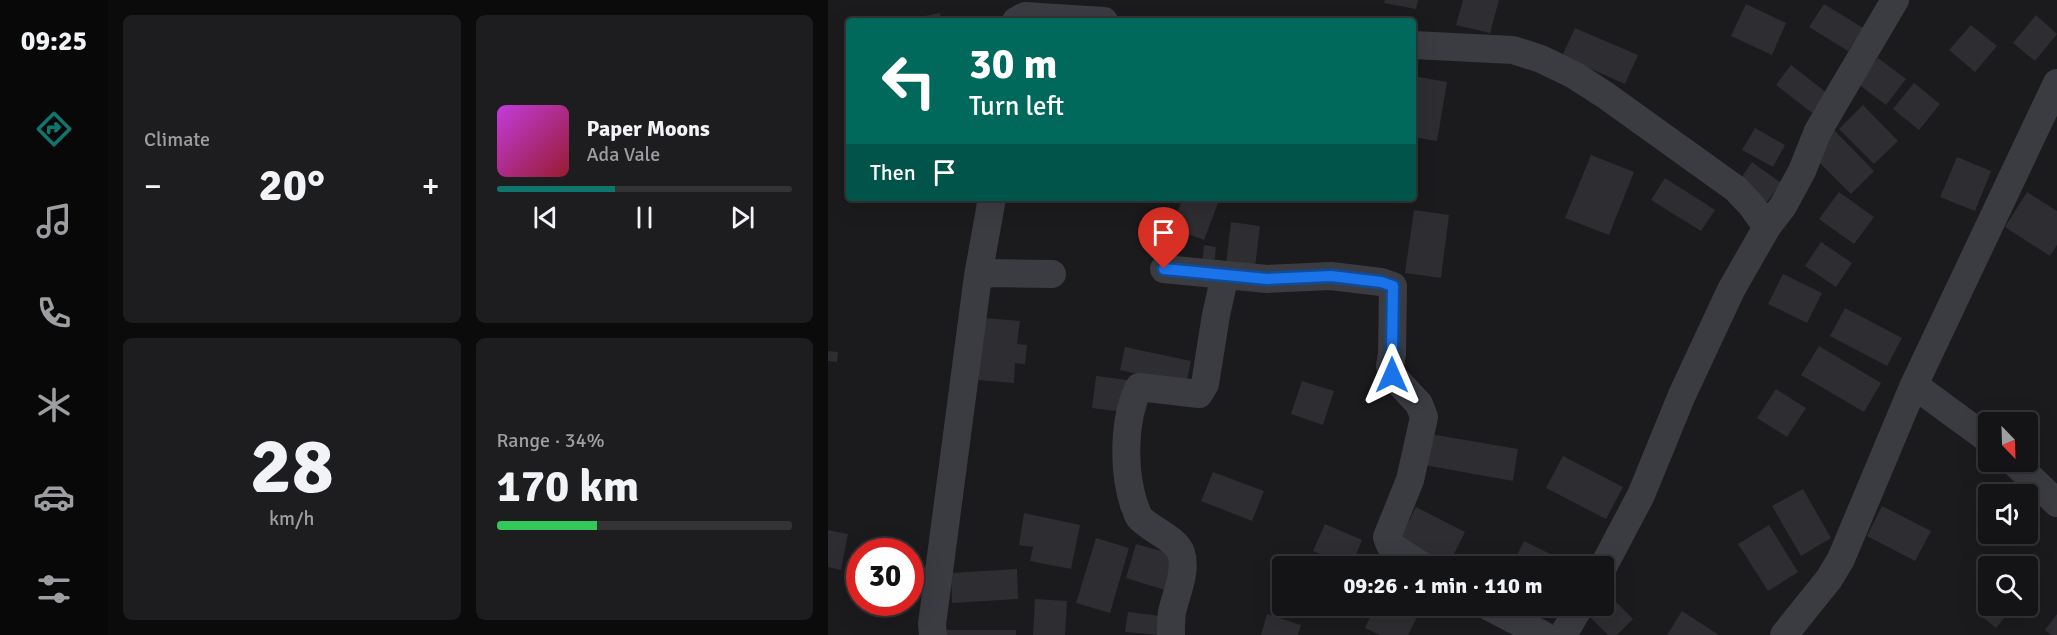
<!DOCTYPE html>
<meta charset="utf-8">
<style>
:root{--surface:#141416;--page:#1d1d1f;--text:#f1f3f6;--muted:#9d9ea1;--line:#333335;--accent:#0f766e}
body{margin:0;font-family:Signika,sans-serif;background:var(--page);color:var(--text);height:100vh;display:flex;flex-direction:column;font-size:22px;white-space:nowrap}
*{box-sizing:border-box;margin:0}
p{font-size:20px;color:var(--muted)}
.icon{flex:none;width:33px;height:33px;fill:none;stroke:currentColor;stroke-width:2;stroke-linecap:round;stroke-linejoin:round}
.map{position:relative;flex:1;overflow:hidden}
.side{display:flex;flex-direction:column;gap:15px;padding:15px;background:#0b0b0c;width:720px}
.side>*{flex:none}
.guide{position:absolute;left:18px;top:18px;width:570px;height:183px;border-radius:6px;box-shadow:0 6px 24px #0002,0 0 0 2px var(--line);background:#00695c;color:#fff;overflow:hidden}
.needle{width:39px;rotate:157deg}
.buttons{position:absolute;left:1150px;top:412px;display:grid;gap:12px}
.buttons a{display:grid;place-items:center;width:60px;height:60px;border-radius:6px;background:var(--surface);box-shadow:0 6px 24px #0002,0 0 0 2px var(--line);font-size:30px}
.speed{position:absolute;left:18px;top:538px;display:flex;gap:12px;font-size:30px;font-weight:700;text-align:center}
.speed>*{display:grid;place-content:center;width:78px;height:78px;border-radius:50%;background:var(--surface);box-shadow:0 6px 24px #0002,0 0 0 2px var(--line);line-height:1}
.speed .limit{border:9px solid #d22;background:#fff;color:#111}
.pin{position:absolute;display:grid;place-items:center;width:51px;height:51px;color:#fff;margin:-62px -26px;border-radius:50% 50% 50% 0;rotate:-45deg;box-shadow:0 0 6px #0007}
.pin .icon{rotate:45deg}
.me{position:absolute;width:66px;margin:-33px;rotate:0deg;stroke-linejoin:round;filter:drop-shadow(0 0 4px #0008)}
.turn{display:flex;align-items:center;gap:21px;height:126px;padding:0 24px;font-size:27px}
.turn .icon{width:78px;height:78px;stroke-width:2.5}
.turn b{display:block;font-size:42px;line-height:51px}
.then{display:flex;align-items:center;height:57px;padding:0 24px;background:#0003;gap:12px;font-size:22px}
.big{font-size:45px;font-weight:700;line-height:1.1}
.side .tile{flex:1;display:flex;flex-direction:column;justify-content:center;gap:9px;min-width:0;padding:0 21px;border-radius:9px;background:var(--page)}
.side .dial{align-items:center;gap:0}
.dial b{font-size:78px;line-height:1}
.song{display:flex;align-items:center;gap:18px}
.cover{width:72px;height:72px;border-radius:9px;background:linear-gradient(135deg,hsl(290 70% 55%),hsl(350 70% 35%))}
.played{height:6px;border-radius:3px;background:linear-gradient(90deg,var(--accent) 40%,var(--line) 40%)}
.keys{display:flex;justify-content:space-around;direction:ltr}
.heat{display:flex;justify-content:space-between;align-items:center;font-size:33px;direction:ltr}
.charge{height:9px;border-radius:4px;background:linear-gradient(90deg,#34c759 34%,var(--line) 0)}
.side .tiles{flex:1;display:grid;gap:15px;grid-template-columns:repeat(2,1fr)}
.trip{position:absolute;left:444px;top:556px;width:342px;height:60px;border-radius:6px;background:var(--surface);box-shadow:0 6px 24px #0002,0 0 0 2px var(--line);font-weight:700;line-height:60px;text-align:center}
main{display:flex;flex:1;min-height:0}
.tabs{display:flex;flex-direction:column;width:108px;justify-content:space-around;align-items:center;background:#080809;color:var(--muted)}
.tabs .icon{width:42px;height:42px}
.tabs .active{color:var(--accent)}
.tabs b{font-size:27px;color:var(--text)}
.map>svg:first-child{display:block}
.building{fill:#2e2d31}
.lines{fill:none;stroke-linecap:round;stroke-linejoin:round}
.minor{stroke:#3b3c42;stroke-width:28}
.route-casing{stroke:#114b97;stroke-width:15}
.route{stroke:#1a73e8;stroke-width:10}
</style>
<main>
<nav class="tabs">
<b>09:25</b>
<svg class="icon active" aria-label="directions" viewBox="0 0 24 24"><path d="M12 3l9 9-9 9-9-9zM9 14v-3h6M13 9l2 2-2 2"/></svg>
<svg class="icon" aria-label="music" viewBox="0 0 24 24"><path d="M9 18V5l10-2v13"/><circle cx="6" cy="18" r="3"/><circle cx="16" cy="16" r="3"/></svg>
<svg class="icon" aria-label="phone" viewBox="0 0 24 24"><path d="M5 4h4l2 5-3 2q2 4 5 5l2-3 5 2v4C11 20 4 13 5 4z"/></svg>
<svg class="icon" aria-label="climate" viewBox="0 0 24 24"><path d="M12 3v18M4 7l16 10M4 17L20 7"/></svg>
<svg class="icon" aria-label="car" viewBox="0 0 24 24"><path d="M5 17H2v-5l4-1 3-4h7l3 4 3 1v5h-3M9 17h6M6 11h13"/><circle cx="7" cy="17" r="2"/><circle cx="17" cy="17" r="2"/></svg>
<svg class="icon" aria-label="filters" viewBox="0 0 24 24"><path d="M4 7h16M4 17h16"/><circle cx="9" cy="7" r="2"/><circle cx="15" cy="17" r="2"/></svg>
</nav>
<section class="side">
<div class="tiles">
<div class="tile"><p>Climate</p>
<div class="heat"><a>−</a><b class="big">20°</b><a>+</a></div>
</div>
<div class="tile">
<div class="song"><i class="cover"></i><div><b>Paper Moons</b><p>Ada Vale</p></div></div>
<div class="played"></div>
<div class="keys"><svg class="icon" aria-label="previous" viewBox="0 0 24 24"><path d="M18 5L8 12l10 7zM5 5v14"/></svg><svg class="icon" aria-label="pause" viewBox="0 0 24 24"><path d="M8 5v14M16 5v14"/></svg><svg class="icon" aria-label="next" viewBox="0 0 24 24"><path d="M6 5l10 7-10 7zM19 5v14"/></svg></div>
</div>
<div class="tile dial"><b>28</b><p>km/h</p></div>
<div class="tile"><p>Range · 34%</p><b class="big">170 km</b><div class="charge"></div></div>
</div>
</section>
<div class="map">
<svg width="1229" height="635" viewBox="0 0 1229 635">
<rect width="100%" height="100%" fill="#1b1a1d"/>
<path class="building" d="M557 0H590L588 9 556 3Z
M635 0H671L662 33 628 25Z
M918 4 958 23 944 55 903 36Z
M996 4 1035 28 1020 51 981 27Z
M112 13 113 21H77V20Z
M1208 15 1229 34 1207 61 1185 43Z
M1143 25 1169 46 1147 72 1121 50Z
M747 28 810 55 797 84 734 56Z
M1050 58 1078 79 1058 105 1030 84Z
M963 65 999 93 984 113 948 85Z
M585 76 619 82 609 141 585 137Z
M1086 83 1112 104 1091 130 1065 109Z
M1035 105 1070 141 1046 164 1011 129Z
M927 128 957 145 945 167 914 150Z
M1006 130 1046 171 1023 194 982 153Z
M763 155 806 172 781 235 737 218Z
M1129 157 1163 171 1147 211 1112 197Z
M924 162 953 183 939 202 911 181Z
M837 178 887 210 873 231 823 200Z
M1011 192 1046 217 1026 244 991 219Z
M1199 192 1229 211V245L1222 256 1177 227Z
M355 198H392L376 240 343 228Z
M586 210 621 215 613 278 577 273Z
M403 222 432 226 427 267 398 264Z
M993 242 1024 263 1008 287 977 266Z
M376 245 388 247 386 265 374 264Z
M955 274 994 293 979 323 940 304Z
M1017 308 1074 338 1059 366 1002 336Z
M156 318 192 321 189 344 199 345 197 364 187 363 186 383 150 380Z
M991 346 1053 383 1036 412 973 375Z
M297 347 363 361 358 385 292 370Z
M0 351 10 352 9 362 0 361Z
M268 376 299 380 295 412 264 408Z
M474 381 506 391 495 425 463 414Z
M948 389 978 408 959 437 929 418Z
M602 434 690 449 685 481 596 465Z
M735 456 795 487 778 519 718 488Z
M385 472 436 491 424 521 373 501Z
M975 489 1003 538 973 556 944 506Z
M1054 506 1103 531 1087 561 1039 536Z
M588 507 637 532 621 564 572 539Z
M196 513 252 525 243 569 202 561 205 547 191 545Z
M497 524 534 540 523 567 485 551Z
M941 525 970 572 940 591 910 544Z
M0 530 20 534 13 570 0 567Z
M268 538 301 548 282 613 248 603Z
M49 541 64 552H40Z
M696 541 748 567H683Z
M308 544 351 556 340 591 298 578Z
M189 569 190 599 124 603 123 573Z
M781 595 805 619 789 635H780L760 615 770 606H776V600Z
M207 599 239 601 237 635H205Z
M1161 603V606H1186L1168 628 1152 615Z
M547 606H562L588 619 580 635H552L537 628Z
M854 611 891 635H839Z
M300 612 333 616 331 635 297 632Z
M439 614 473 625 470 635H433Z
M1229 614V635H1223L1217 630Z
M119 630H188V635H119Z"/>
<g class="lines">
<path class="minor" d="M188 21 197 16 276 21
M585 45 685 50 713 59 746 75 777 95 908 189 924 206 939 227
M336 269 439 279 503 276 553 282 565 286 564 354 562 366 564 375 591 404 596 417 582 480 559 537 562 545 596 567
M150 276 165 273 224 274
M1086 385 1161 440
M1186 462 1229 503
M775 567 813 495 854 395 903 290 939 227 955 206 974 171 990 131 1004 107 1067 0
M660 606 715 635
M105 635 104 624 150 276 164 198
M343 635C343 627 343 619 344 612 348 594 359 571 353 553 348 538 321 529 311 517 309 514 308 508 306 505 295 470 295 420 311 387L371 394 377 384 388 315 397 275
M735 635 752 606
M956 635 1001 579 1013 559 1086 385 1229 83"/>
</g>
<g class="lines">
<defs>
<path id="route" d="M336 269 439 279 503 276 553 282 565 286 564 354 562 366 564 375"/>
</defs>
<use href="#route" class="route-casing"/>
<use href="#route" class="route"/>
</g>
</svg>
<div class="buttons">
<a><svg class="needle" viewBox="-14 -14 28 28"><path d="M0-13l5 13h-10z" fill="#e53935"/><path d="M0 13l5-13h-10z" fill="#9d9ea1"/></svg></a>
<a><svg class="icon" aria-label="sound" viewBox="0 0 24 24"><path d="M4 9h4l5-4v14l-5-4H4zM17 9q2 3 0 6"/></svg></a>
<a><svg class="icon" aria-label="search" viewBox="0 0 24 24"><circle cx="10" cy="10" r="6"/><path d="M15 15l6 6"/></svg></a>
</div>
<div class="speed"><div class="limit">30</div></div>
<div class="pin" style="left:336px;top:269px;background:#d93025"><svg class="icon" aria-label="arrive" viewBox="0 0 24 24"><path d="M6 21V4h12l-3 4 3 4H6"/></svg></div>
<svg class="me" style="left:564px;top:375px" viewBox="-20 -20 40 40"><path d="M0-17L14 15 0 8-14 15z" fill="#1a73e8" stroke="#fff" stroke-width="4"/></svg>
<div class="trip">09:26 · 1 min · 110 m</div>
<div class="guide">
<div class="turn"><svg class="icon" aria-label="left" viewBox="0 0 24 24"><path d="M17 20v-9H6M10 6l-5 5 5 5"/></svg><div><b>30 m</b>Turn left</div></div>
<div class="then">Then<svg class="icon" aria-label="arrive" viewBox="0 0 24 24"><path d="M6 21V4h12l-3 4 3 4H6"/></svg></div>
</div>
</div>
</main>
